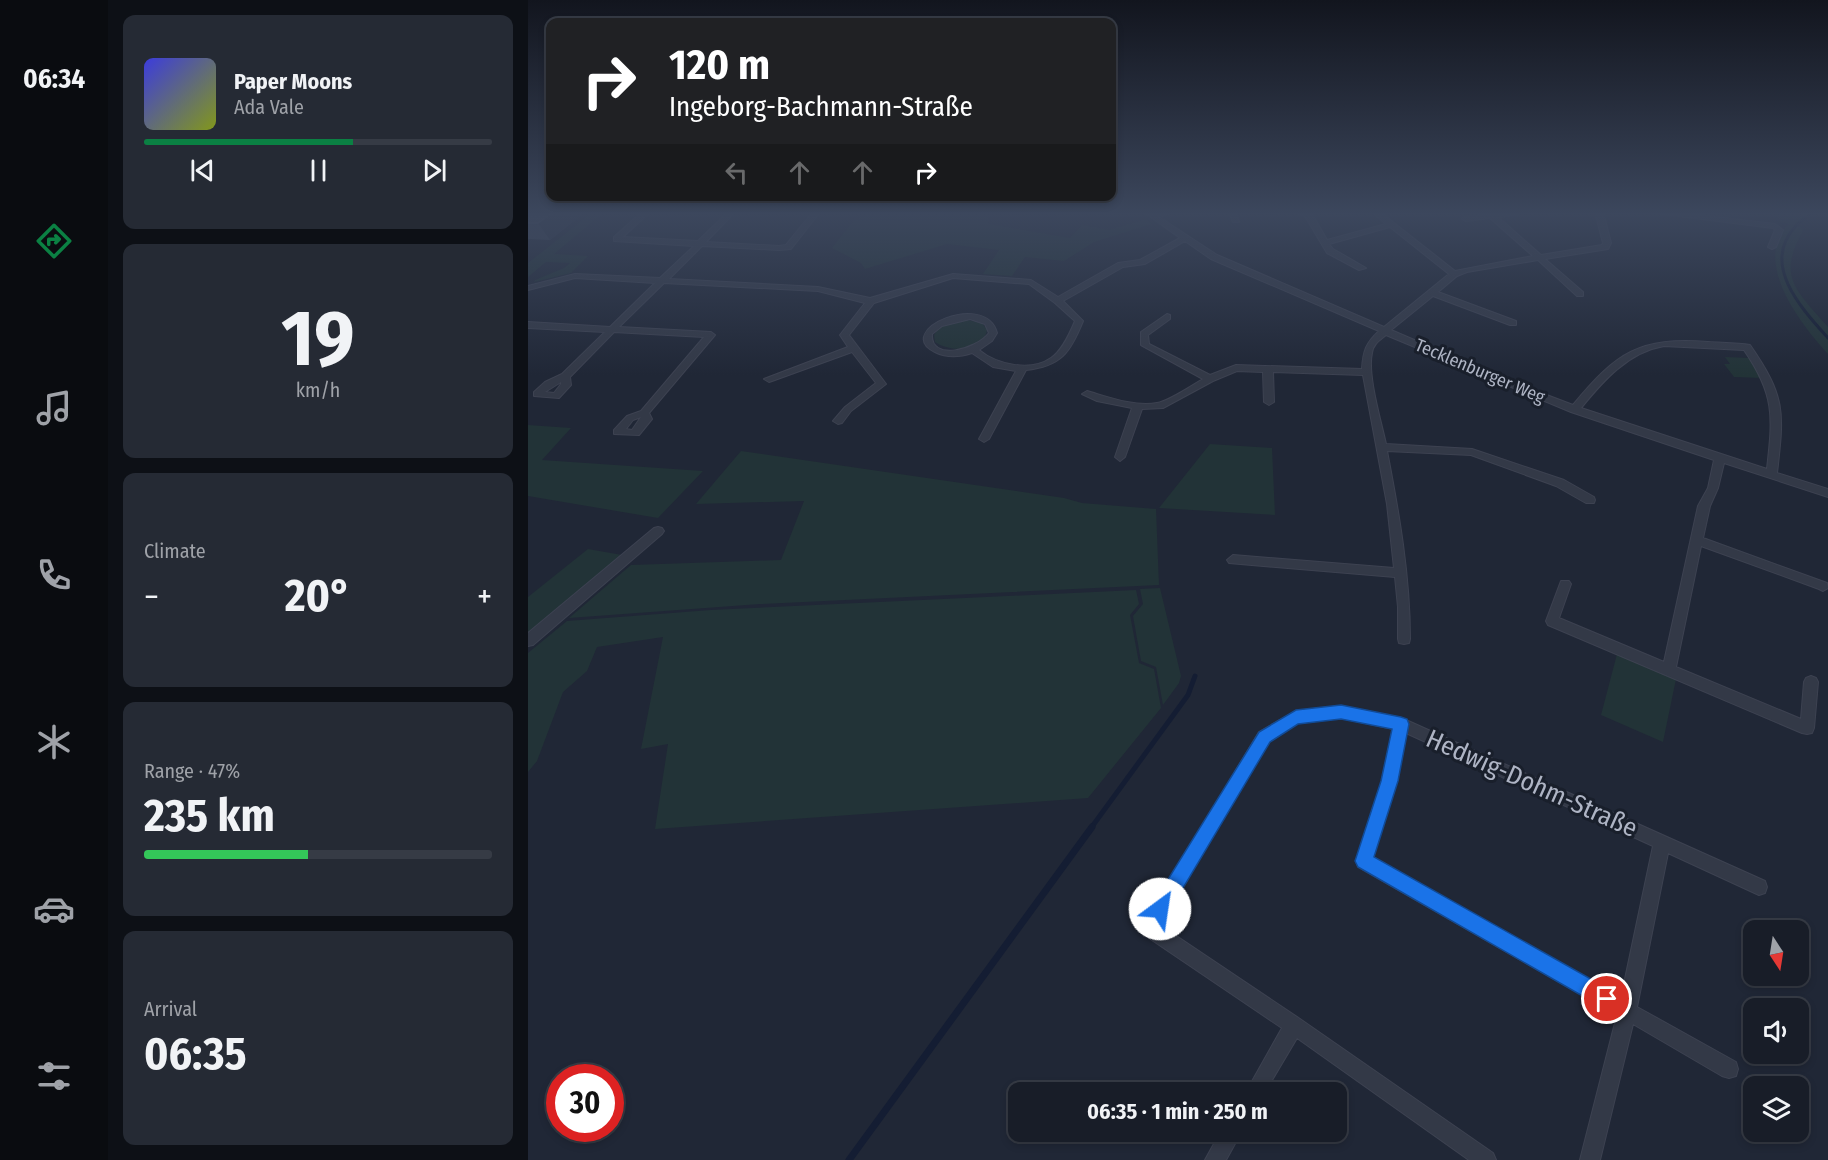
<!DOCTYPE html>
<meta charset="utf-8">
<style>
:root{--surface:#181d28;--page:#252a34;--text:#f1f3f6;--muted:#9fa2a8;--line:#363b45;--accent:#0b8043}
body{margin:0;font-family:"Fira Sans Condensed",sans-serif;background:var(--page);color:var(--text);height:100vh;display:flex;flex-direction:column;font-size:22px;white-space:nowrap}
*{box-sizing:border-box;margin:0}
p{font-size:20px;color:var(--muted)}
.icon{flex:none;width:33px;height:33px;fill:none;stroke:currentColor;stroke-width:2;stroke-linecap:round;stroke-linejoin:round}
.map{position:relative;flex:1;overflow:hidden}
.drawer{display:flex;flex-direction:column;gap:15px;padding:15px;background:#0d1016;width:420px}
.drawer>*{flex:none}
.top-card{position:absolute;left:18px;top:18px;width:570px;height:183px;border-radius:12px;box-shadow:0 3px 9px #0003,0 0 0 2px var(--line);background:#202124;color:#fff;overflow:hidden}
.needle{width:39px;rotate:168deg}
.tools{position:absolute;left:1215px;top:920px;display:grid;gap:12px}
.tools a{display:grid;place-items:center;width:66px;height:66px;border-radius:12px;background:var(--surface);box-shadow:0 3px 9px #0003,0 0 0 2px var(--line);font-size:30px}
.speed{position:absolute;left:18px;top:1064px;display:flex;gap:12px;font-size:30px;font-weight:700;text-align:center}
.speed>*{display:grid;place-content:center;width:78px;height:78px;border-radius:50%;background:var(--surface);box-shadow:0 3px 9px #0003,0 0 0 2px var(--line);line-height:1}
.speed .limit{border:9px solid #d22;background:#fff;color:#111}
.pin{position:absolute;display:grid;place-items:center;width:51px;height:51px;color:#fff;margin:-26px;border:3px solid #fff;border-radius:50%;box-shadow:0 2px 6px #0007}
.me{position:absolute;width:66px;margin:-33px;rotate:31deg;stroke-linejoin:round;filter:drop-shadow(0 0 4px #0008)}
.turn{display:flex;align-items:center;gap:21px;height:126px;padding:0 24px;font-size:27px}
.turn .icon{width:78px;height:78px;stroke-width:2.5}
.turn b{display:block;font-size:42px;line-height:51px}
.lanes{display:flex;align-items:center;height:57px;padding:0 24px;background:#0003;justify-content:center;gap:30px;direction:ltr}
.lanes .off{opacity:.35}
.big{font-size:45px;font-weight:700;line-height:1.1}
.drawer .tile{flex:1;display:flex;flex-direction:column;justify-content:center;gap:9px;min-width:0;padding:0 21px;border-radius:12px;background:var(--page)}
.drawer .dial{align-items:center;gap:0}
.dial b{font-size:78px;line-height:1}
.song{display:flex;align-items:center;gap:18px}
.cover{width:72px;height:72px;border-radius:9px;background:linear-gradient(135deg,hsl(240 70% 55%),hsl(70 70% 35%))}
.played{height:6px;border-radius:3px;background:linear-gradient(90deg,var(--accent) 60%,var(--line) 60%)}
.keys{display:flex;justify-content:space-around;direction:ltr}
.heat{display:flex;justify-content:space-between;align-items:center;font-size:33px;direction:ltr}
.charge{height:9px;border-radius:4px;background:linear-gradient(90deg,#34c759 47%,var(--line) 0)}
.trip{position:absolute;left:480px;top:1082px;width:339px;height:60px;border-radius:12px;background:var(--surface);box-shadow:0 3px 9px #0003,0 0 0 2px var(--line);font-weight:700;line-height:60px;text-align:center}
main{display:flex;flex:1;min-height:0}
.tab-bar{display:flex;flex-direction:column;width:108px;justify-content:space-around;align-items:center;background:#0a0c10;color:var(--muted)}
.tab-bar .icon{width:42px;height:42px}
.tab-bar .on{color:var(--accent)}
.tab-bar b{font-size:27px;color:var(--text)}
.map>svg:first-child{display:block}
.green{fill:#223337}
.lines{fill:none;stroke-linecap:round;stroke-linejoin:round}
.stream-far2{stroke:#141d33;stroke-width:3}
.stream-far1{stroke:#141d33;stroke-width:5}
.stream{stroke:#141d33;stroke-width:7}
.minor-casing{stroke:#3d4251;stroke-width:2}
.minor{fill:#333947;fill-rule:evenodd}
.wall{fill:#3b4355}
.shaded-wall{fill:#2b3344}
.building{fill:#475061;stroke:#575f71;stroke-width:1.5}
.route{fill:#1a73e8;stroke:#114b97;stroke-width:1.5}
.labels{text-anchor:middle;stroke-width:6;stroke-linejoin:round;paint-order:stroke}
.far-street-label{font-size:18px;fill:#aeb4c4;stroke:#191f2b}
.near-street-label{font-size:26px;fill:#aeb4c4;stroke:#191f2b}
</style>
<main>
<nav class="tab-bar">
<b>06:34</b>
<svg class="icon on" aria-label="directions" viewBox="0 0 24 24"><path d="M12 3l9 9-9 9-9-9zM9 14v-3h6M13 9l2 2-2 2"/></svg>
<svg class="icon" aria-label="music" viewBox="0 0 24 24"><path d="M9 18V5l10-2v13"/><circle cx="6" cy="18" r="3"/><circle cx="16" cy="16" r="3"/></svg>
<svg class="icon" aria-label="phone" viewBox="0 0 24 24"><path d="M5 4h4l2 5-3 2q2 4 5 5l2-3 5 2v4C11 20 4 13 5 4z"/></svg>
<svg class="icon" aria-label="climate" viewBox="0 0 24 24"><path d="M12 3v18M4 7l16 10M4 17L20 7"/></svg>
<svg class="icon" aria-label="car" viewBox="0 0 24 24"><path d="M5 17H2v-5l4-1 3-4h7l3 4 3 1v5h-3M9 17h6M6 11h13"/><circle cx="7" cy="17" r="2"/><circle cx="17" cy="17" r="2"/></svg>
<svg class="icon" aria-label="filters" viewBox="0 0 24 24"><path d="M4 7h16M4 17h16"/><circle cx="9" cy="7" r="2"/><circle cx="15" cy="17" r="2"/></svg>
</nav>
<section class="drawer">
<div class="tile">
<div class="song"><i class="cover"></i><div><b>Paper Moons</b><p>Ada Vale</p></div></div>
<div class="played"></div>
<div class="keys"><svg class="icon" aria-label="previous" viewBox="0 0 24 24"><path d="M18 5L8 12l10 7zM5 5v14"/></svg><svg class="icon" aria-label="pause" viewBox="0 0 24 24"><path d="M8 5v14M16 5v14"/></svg><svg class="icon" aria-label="next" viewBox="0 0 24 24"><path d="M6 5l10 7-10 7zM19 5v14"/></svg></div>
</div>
<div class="tile dial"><b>19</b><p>km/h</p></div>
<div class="tile"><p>Climate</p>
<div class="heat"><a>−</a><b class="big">20°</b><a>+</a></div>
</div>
<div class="tile"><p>Range · 47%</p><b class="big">235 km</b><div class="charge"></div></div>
<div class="tile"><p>Arrival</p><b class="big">06:35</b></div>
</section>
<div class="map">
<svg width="1300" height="1160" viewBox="0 0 1300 1160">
<rect width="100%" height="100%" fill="#202736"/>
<path class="green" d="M65 212H76L26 254 60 256 43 273 6 282 7 280 36 268 42 263 18 262 0 277V263Z
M336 212H459L461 224 542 238 554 225 581 230 618 219 624 224 566 242 536 261 497 257 484 276 455 274 471 250 419 244 337 269 333 263 304 248 326 220H330Z
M1250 212H1282L1266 225 1276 229C1248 277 1268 290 1300 327V354C1273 324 1224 263 1260 224L1250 220Z
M433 319 454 323 459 330C455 352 423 353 407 342L406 335 411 328Z
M1197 357 1223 358 1235 378 1206 377 1196 364H1202Z
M0 425 43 428 14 460 175 471 130 518 0 496Z
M682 444 744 448 747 515 631 508Z
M213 451 536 498 554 503 628 509 631 585 232 604 41 618 103 565 253 560 276 501 168 504Z
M60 549 94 555 0 634V597Z
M632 588 653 676 651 683 635 705 628 667 613 661 605 616 615 604 612 589Z
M608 590 611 604 602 615 611 663 626 669 633 708 560 798 127 829 140 744 113 749 135 637 69 647 59 671 35 692 9 761 0 772V653L39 621 183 610Z
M1089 654 1148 679 1135 742 1073 715Z"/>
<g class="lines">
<path class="stream-far2" d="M1285 212C1279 217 1272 221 1267 227 1232 265 1275 310 1300 338"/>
<path class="stream-far1" d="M563 828 660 695 667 676"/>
<path class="stream" d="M321 1160 564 827"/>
<defs>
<path id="minor" d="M114 212H122L95 237 170 241 200 212H207L178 242 251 246 258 245 285 212H292L263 249 251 250 174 246 141 279 290 287 342 298 425 274 503 280 530 297 590 263 612 260 652 238 616 212H644L631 217 689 255 856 327 921 274 862 227 801 244 805 249 838 268 831 270 799 253 777 216 767 212H783L799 240 858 224 844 212H852L927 271 1005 256 962 218 938 221 934 219 935 217 989 212V215L970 217 1013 255 1074 245 1075 243 1067 212H1075L1083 243 1080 249 1017 259 1055 292V296H1049L1010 260 939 272 929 276 910 292 988 321V325H982L905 296 863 330 979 380 1045 405C1089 352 1111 337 1180 342 1194 343 1209 343 1222 345 1258 397 1256 412 1249 473L1300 489V497L1196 463 1190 488 1182 506 1175 538 1299 583 1300 588 1295 591 1291 589 1173 546 1148 667 1273 719 1276 682 1278 678 1283 676 1288 678 1290 682 1286 728 1284 733 1279 734 1274 733 1020 625 1018 621 1033 581H1041L1043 584 1031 618 1136 662 1170 506 1180 488 1186 460 1043 412 858 335C852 340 845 344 844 353 839 374 853 421 858 444L944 449 1036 480 1066 497 1067 500 1066 503H1058L1028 486 943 455 859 451C871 513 882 576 882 639L881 643 876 644 871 643 870 639V607L867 577 701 563 699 560 705 555 866 568 859 504 835 375 745 372 746 402 741 405 736 402 735 372 709 371 685 381 635 408 614 409 597 457 592 461 587 457 604 408 569 401 554 394 559 391C580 397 606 407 629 403 641 401 663 386 675 379L613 345V332L639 314 642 315V319L620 335 621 344 682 375 708 365 834 369C835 351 838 343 851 331L683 259 657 241 617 264 595 267 535 301 555 321C542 353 533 366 498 370L461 439 456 442 451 439 488 371 465 367 444 353C432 357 419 358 407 352 364 331 458 290 469 333L464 341 451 350C469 365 503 372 523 358 534 351 542 333 547 321L527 303 501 284 425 278 346 303 321 335 358 384 323 411 314 423 310 424 305 421 317 407 348 383 324 352 244 381 241 382 236 379 320 347 312 335 337 303 290 291 136 283 91 327 183 332 187 335 121 413 124 419 111 435 86 434V430L99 416 113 411 176 337 86 332 42 377 43 385 31 398 6 396V392L17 382 34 374 77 332 0 328V322L82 327 127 283 47 278 0 290V286L47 274 132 278 166 246 86 241V237ZM442 319 457 324 461 333C448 350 402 362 404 334L414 326ZM1136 346 1216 350C1247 395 1245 416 1239 469L1053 408C1075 381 1100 352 1136 346ZM33 382V384L26 393 17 392ZM113 417 104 430 98 429 105 420Z
M701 212H708L711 222H705Z
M1119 212H1144L1247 224 1255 230 1248 247 1244 249 1240 247 1247 230 1245 228Z
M130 527 134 528 136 531 134 534 5 645 0 646V633L126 528Z
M813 706 878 720 1237 881 1239 887 1237 893 1231 895 1140 853 1109 1007 1208 1062 1210 1069 1208 1076 1201 1078 1194 1076 1105 1024 1072 1160H1052L1089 1015 830 867 828 861 854 781 865 729 813 718 770 723 741 742 632 925 772 1019 965 1153 968 1160H941L769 1038 737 1092H718L754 1028 615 934 613 928 731 732 768 711ZM878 733 1125 846 1093 998 845 857 868 781Z
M693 1131H714L698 1160H677Z"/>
</defs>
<use href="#minor" class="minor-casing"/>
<use href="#minor" class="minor"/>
</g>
<path class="wall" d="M0 212H57L22 240 0 239Z"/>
<path class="shaded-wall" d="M25 212H57L22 240 10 223Z"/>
<path class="building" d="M0 212H25L10 223H0Z"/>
<linearGradient id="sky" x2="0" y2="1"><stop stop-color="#12151e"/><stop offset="0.57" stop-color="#3c475d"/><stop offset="1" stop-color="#3c475d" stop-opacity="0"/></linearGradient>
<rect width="1300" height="375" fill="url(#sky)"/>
<path class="route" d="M813 705 873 717 879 719 881 724 870 781 846 857 1086 992 1089 999 1086 1006 1079 1009 1072 1006 830 867 827 861 853 781 864 729 813 719 770 724 742 742 639 915 632 918 626 915 623 909 626 902 731 732 768 710Z"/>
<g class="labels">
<g class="far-street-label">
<text transform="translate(952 371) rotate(23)" y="6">Tecklenburger Weg</text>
</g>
<g class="near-street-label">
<text transform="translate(1004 783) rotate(24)" y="9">Hedwig-Dohm-Straße</text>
</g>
</g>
</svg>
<div class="tools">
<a><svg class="needle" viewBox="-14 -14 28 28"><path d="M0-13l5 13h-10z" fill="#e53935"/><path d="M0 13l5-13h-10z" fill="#9fa2a8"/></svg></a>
<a><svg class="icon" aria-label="sound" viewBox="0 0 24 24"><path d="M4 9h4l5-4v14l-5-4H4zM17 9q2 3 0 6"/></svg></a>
<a><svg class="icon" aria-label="layers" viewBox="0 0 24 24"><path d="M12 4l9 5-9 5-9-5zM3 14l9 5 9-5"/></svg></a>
</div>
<div class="speed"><div class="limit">30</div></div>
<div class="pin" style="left:1079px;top:999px;background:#d93025"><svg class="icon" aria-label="arrive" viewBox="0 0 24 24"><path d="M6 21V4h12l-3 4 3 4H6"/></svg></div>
<svg class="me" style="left:632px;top:909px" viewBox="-20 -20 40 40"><circle r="19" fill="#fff"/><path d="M0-13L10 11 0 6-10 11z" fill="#1a73e8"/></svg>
<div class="trip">06:35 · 1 min · 250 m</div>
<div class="top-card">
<div class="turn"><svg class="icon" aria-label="right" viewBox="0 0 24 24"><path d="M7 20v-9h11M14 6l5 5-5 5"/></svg><div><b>120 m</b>Ingeborg-Bachmann-Straße</div></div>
<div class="lanes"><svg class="icon off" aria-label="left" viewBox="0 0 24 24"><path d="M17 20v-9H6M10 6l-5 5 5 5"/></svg><svg class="icon off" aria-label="ahead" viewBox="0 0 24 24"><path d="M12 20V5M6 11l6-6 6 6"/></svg><svg class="icon off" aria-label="ahead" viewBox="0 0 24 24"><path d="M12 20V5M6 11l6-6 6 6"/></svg><svg class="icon" aria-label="right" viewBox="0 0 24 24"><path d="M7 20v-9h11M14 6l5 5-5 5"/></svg></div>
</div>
</div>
</main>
